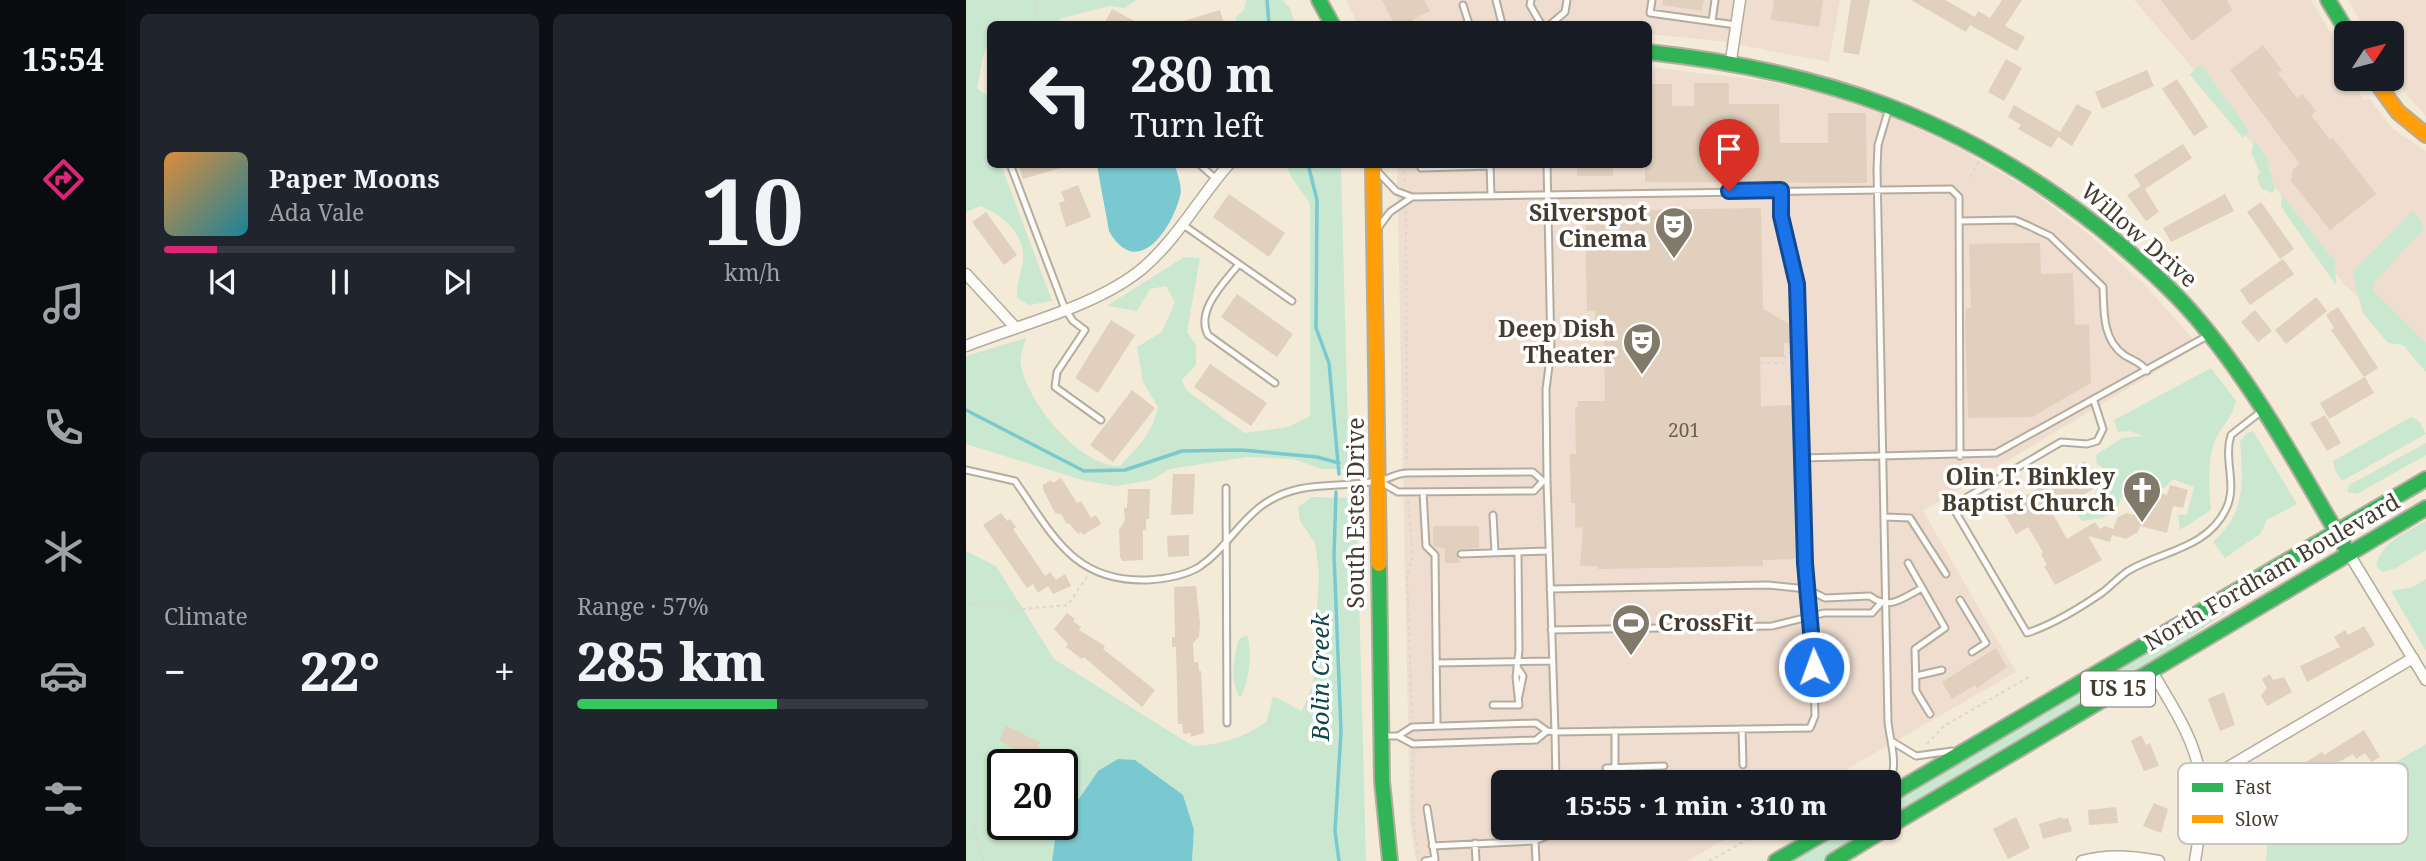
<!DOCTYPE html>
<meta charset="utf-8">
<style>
:root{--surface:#171b24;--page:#20242c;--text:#f1f3f6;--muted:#9ea1a6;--line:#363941;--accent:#db2777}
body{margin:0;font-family:"Noto Serif",serif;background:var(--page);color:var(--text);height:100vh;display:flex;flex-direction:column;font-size:26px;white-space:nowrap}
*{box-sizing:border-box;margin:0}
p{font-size:23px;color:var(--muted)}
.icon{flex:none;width:38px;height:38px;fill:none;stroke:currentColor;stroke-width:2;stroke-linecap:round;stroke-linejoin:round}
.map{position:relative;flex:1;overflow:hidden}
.sheet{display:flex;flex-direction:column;gap:14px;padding:14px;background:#0d0f14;width:840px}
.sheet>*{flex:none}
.guide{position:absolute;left:21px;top:21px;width:665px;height:147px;border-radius:10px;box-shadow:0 2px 5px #0004;background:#171b24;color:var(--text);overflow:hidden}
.needle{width:46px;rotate:54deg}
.fabs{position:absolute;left:1368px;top:21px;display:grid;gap:14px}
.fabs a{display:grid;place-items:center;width:70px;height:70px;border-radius:10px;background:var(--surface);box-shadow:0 2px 5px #0004;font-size:35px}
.speed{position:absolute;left:21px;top:749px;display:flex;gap:14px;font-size:35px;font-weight:700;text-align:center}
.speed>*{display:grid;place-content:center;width:91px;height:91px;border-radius:50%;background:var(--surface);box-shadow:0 2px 5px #0004;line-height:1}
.speed .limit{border:4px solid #111;border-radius:10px;background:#fff;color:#111}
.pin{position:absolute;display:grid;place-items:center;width:60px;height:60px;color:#fff;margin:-72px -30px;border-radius:50% 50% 50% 0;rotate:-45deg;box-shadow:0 0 7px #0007}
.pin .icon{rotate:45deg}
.me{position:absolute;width:77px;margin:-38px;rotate:358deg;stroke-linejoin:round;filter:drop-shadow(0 0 5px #0008)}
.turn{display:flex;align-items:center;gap:24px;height:147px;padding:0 28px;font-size:32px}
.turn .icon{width:91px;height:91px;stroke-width:2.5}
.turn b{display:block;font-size:49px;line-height:60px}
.big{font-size:52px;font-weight:800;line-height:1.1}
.sheet .widget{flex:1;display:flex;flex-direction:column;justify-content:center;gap:10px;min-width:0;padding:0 24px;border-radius:10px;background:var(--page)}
.sheet .dial{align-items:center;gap:0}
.dial b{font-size:91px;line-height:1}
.song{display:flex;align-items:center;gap:21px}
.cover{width:84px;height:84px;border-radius:10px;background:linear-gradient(135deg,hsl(30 70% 55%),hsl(190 70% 35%))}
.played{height:7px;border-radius:4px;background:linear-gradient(90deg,var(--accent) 15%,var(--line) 15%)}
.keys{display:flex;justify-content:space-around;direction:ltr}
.heat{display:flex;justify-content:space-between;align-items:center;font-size:38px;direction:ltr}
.charge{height:10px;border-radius:5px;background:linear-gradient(90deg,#34c759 57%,var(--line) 0)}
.sheet .tiles{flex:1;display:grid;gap:14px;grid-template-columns:repeat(2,1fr)}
.trip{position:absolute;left:525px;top:770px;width:410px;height:70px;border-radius:10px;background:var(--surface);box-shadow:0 2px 5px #0004;font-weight:800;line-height:70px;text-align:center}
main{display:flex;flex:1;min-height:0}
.menu{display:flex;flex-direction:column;width:126px;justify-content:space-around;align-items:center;background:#090b0e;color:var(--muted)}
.menu .icon{width:49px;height:49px}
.menu .current{color:var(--accent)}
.menu b{font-size:32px;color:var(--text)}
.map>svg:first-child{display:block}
.commercial{fill:#efddd0}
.green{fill:#cae8d0}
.water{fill:#7bc9d0}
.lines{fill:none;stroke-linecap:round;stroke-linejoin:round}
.stream{stroke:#7bc9d0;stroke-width:3.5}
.building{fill:#e0d0bd}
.lane-casing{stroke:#b4ad9f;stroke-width:9}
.street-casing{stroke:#b4ad9f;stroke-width:13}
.fast-casing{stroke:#b4ad9f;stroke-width:18}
.slow-casing{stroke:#b4ad9f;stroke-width:18}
.path{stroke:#dad7d2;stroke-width:2;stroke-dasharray:3.5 3.5;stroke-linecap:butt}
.lane{stroke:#fdfcf9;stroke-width:5}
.street{stroke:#fdfcf9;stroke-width:10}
.fast{stroke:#30b455;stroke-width:14}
.slow{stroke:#ff9f0a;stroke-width:14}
.route-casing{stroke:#114b97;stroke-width:18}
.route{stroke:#1a73e8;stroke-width:12}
.labels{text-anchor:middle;stroke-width:7;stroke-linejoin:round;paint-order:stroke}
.number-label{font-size:19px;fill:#6a6152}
.shield{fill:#fff;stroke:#7b766d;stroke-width:2}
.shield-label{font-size:21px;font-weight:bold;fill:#433c2f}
.poi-label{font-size:23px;font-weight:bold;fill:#433c2f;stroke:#fff;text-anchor:end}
.street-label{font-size:23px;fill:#433c2f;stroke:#fff}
.water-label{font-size:24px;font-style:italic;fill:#11454c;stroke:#fff}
.key{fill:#fff;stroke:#c7c4c1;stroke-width:2}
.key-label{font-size:19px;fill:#433c2f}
</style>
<main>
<nav class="menu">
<b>15:54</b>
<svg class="icon current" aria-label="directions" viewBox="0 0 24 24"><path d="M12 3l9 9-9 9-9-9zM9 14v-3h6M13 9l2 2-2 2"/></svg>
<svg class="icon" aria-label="music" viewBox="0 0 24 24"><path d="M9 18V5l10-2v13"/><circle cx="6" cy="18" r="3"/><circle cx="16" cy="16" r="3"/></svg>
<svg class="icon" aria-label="phone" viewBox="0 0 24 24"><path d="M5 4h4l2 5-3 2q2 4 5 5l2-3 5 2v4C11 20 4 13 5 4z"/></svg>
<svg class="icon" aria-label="climate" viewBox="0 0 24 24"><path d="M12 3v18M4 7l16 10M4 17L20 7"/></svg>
<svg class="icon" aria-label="car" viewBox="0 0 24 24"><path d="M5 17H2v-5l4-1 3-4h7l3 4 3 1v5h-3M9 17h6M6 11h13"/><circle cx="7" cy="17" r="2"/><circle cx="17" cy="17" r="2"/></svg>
<svg class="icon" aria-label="filters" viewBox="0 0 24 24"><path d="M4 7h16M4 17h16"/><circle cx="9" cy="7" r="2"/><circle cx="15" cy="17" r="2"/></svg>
</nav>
<section class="sheet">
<div class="tiles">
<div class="widget">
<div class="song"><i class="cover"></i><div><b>Paper Moons</b><p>Ada Vale</p></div></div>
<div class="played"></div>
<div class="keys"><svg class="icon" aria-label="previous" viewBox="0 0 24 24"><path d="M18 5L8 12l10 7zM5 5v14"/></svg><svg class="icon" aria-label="pause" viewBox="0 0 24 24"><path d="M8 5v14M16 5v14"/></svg><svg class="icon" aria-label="next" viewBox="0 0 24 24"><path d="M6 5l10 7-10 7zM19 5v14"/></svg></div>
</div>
<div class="widget dial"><b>10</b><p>km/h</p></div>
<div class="widget"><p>Climate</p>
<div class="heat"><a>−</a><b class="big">22°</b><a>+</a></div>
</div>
<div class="widget"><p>Range · 57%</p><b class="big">285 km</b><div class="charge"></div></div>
</div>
</section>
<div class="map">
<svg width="1460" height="861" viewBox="0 0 1460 861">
<rect width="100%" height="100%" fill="#f3ead8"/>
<path class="commercial" d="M380 0H874L863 62 753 41 683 34 682 24H392Z
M1168 0H1345L1381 61V79H1386L1398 100 1403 98 1426 128 1460 151V357L1377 283 1300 174 1306 169 1230 72Z
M1382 0H1460V116L1440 94 1426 73V33H1402Z
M683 67 799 81 871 97 935 121 994 149 1064 190 1126 237 1180 286 1233 346 957 511 1050 672 858 782H537V828H779L721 861H450L444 820 431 165 682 164Z"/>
<path class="green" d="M0 0H170L159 8 143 6 93 19 96 24H24V45L19 49 11 88 24 98V164L35 165 86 301 63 305 51 298C50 282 58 268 57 254 56 231 34 214 15 206L0 212Z
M280 0H316L324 8 329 24H271L269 18 278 10Z
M1236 66 1283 130 1277 138 1224 75 1230 67Z
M1289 140 1301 157 1309 190 1305 193 1295 188 1291 178 1294 172 1285 152Z
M320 165H375L383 469H356L327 459 281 457 204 469 185 480 149 486 116 480 0 444V356L60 338C58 346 53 358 55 365 61 403 115 467 154 466 172 447 186 433 192 407L177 382 171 347 196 332 209 302 200 286 184 289 171 311 141 306 218 257 234 258 221 332 230 345V365L216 380 220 390 278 433 322 427 344 416V203L326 178Z
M1316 195 1369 261 1370 285 1322 217 1315 206Z
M1447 210 1457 223V230L1408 283 1407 290 1460 343V372L1437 345 1422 343 1397 313 1386 273Z
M1245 368 1270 401C1265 420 1256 425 1249 441 1241 460 1243 489 1245 510L1214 530 1212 515 1221 514 1228 487 1207 479 1198 488 1182 480 1163 482 1149 512 1136 518 1116 521 1108 509 1141 484V471L1131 464 1130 455 1156 438 1178 436 1163 431 1152 432 1148 420Z
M1445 417 1453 421 1460 434 1376 481 1369 470 1367 461Z
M1287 431 1331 504 1301 520 1294 534 1259 558 1247 542C1280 512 1277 484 1274 442L1281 433Z
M1460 443V455L1391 494 1381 492 1383 485Z
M346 497 387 498 391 516 400 861H226L228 830 132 771 96 823V765H37V824H95L90 832 86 861H0V551L30 566 88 659 227 746C255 745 279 737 301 721L307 696 336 711 347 684 353 574 349 543 334 521 332 507Z
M1460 521V550L1428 569 1416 572 1410 566C1415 542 1440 532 1460 521Z
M1352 550 1353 556 1271 604 1207 649 922 820V802Z
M1460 579V651L1425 591 1447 587Z
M281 635C287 650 283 684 274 698 263 681 268 657 273 639Z
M1460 744V861H1300L1303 822 1348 810Z
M877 828H909L856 861H821Z"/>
<path class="water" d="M131 165H209C211 174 217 187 214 196 206 229 171 281 143 231Z
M152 759 169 760 217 795 228 830 226 861H86L90 832 132 771Z"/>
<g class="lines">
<path class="stream" d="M301 0 303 24
M342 164 351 200 350 328 363 363 373 474
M0 410 118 471 159 470 216 451 275 450 351 457 373 463
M370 492 368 555 375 731 369 831 373 861"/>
</g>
<path class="building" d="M416 0H458L464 11 446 20 447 24H428Z
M697 0H738L736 11 696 5Z
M808 0H857L853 27 805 20Z
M885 0H904L893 55 877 52Z
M945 0H979L1009 17 1012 11 1024 18 1036 0H1056L1039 26 1059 37 1051 51 1004 25 1000 32Z
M1195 0H1261L1266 10 1226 41Z
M146 9 174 24H138Z
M254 10 258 24H214V22Z
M1297 45 1316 70 1312 73 1331 98 1336 94 1350 111 1345 115 1364 140 1367 138 1410 194 1364 230 1325 181 1327 169 1334 164 1264 70Z
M1040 59 1056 68 1038 101 1022 92Z
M1181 70 1188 86 1136 109 1129 92Z
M1211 79 1242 127 1228 136 1196 89Z
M728 83H763V104H813L814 143H862V113H900L901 183 679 182V164H682V84H706V106H728Z
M1111 104 1126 112 1106 146 1092 137 1085 148 1052 129 1055 125 1042 117 1048 105 1094 132Z
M1217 144 1226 158 1179 189 1193 212 1180 221 1161 195 1175 186 1168 175Z
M52 164H97L98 167 57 179Z
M611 164H647V176H611Z
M112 185 125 217 100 227 93 203 99 201 95 192Z
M263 194 319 233 303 257 247 217Z
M1259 194 1268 211 1205 242 1197 228Z
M1295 202 1328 249 1314 259 1281 212Z
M795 208 797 309 827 326V343H818V357H794L795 406 826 405 831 501H828L829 559 797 560V566L632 569 631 566H614L617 527 609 528V503H605L604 454H610L609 407H612V401H639L638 331H629V311H621L619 211Z
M20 212 51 255 38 265 6 222Z
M1074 243 1075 274 1107 273 1109 325 1123 324 1125 383 1066 417 1002 418 999 325 1000 308H1005L1003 244Z
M1317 259 1328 274 1284 305 1274 290Z
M271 294 327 334 311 357 255 317Z
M1350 297 1361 311 1320 344 1309 330Z
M1372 307 1412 368 1398 377 1365 330 1368 328 1360 315Z
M1289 310 1306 331 1292 342 1275 322Z
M145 320 169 335 132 393 109 378Z
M244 364 301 403 285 426 228 387Z
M1399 377 1408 393 1363 419 1354 403Z
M166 390 189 408 147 462 124 445Z
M1359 415 1375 443 1361 451 1344 423Z
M1119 461 1134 485 1086 513 1101 539 1129 522 1134 529 1139 526 1147 529 1152 517 1161 513 1167 515 1174 487 1201 495 1204 485 1222 490 1217 508 1207 506 1201 533 1174 526 1172 532 1160 539 1146 535 1144 542 1122 536 1136 560 1089 585 1078 566 1081 565 1075 554 1077 552 1062 527 1050 534 1036 510Z
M207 474H229L227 514 205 515Z
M95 478 111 503 115 501 125 518 130 515 135 524 117 535 115 532 112 534 103 523 101 524 95 514 89 513 77 489V485L85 480 87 483Z
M162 489H184L183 519H180V530H177V560L156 561 154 557 153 530 159 520 158 508H161Z
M35 513 41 521 44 519 50 527 47 529 79 576 84 572 90 580 99 574 105 586 87 594 82 586 72 593 67 584 61 588 17 525Z
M467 526H513V548L494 549 490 553 494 563H479V549L467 546Z
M223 535V556L202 557 201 536Z
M230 586 234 623 233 637 227 643 228 662H232L233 671H235L238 733 225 737V733L217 734 216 724H212L210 647H206V637H209L208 587Z
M101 613 109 619 107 621 115 627 113 630 139 646 137 649 189 690 176 707 118 657 116 659 100 647 102 644 88 629Z
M1398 626 1409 645 1341 682 1334 666 1374 647 1368 637 1379 630 1382 635Z
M1030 648 1041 667 1011 688 1009 685 986 699 976 682Z
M1304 674 1307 680 1318 677 1326 692 1301 706 1295 696 1301 688 1296 679Z
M1258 692 1269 725 1254 731 1242 699Z
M40 726 74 742 72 746 75 748 67 765H41L48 749 33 741Z
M1398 730 1414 757 1405 762 1399 753 1390 759 1387 754 1344 778 1335 765 1356 752 1358 755Z
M1175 735 1180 745 1184 743 1193 766 1178 771 1165 741Z
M1188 803 1202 809 1195 833 1177 826Z
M1150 807 1152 823 1123 825 1122 810Z
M1050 817 1064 848 1042 859 1027 829Z
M1096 817 1097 819 1102 818 1106 831 1077 839 1073 824Z"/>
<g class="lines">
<defs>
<path id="lane" d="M530 0 536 24
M565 0 564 5 575 24
M686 0 684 13 770 25
M497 5 503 24
M746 21 749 0
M585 24 599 12 601 0
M44 164 99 309 107 321 119 330 91 372 89 387 135 420
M233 164 250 179
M455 164V168L524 166
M524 164 525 195
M411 171 430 191 446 197 985 189 993 197 994 456
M993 221 1049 220 1063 226 1084 236 1137 287C1138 311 1136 339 1158 355 1167 361 1175 362 1181 371
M216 224 326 301
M412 228 424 212 446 197
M273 264C259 282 229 310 242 335L309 383
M1128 401 1137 429 1131 441 1121 444 1095 442 986 506 1061 633C1088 624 1114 608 1137 592 1146 585 1153 577 1162 571 1195 551 1241 549 1260 509 1272 485 1257 460 1265 435L1297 410
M836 458 1030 453 1243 335
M0 470 49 481C87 535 107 582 181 580 198 579 218 576 233 567 259 550 273 521 298 504 334 479 371 489 411 481 422 480 430 473 441 473L567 472 577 481
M413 481 432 492 568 491 577 481H581L580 389 585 351 581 164
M581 481 589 732 844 728 849 716 846 617 842 604 839 563 831 284 815 216V190
M260 488 261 723
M457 492 460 546 469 555 471 725
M527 515 529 553
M919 517 944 518 980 574
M495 554 583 551
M942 563 979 628 949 649 950 691 964 714
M584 589 802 585 841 589 859 598 904 596C923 611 937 598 956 588
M994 600 1020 643 1006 652
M585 630 806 626 858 613H906L914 604
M471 663 586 661
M553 670 557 676 553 696
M950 676 976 670
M527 705H553L550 677 553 650 552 552
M776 729 777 765
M649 731V767
M418 736H432L447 744 570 740 581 731
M432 736 446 727 570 723 581 731 589 732 590 782
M927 742 950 756 986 751
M640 768 698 766
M922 789C933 763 925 748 922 722L911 169 912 145 923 108
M569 841 570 861
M509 843 510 861
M466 846 569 841 583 835 588 828
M459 861 469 859 461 808"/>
<path id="street" d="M765 60 774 0
M0 274 49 327
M0 346C55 324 132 306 177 268 211 239 233 198 263 164
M1383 554 1460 680
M1185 670C1232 748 1245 768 1229 861
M1237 782 1447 658
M1116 861C1142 854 1166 856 1193 861"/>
<path id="fast" d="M353 0 366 24
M1362 0 1382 33
M682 52C857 71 995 118 1134 228 1170 257 1205 287 1234 322 1293 393 1337 475 1383 554
M413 564 416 781 424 861
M922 796 1460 479
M922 827 1460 508
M810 861 867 828
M867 861 921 828"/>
<path id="slow" d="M1408 79 1432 112 1460 135
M407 164 413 564"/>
</defs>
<use href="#lane" class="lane-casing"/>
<use href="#street" class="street-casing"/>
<use href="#fast" class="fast-casing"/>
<use href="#slow" class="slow-casing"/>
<path class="path" d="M69 0 71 24
M438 164 439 184
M1004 177 1013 161
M591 209 609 204
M440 211 441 464
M794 363H818L819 356 825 352
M442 501 447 556 441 575 446 718
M0 604 57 609 102 605 122 575
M961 744 978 726 1063 677
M447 752V819L452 854
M881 782 901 775 903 778 917 770 918 772
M7 824 17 861
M743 861 802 828"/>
<use href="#lane" class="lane"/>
<use href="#street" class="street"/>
<use href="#fast" class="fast"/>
<use href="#slow" class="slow"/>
</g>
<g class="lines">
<defs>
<path id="route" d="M763 191 815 190V216L831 284 839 563 848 667"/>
</defs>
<use href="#route" class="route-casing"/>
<use href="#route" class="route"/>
</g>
<defs>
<symbol id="theatre-pin" viewBox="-11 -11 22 30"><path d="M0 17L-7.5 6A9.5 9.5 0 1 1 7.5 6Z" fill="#81796a" stroke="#fff"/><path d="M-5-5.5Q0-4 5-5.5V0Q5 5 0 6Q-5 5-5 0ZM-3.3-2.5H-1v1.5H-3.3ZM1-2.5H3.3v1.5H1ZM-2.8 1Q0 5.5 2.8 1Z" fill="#fff"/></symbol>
<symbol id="church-pin" viewBox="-11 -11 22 30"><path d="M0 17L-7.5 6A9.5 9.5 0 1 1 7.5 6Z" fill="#81796a" stroke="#fff"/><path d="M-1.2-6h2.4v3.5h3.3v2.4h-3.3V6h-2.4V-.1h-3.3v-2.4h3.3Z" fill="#fff"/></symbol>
<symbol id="stadium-pin" viewBox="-11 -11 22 30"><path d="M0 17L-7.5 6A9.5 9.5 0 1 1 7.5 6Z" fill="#81796a" stroke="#fff"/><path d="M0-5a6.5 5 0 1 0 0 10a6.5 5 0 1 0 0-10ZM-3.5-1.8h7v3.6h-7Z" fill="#fff"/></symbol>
</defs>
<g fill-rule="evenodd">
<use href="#theatre-pin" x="686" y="204" width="44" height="60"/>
<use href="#theatre-pin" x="654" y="320" width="44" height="60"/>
<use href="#church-pin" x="1154" y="468" width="44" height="60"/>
<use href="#stadium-pin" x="643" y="601" width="44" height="60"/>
</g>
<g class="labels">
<g class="number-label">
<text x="718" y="437">201</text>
</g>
<rect class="shield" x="1115" y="671.5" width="74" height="35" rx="5"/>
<g class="shield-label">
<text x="1152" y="696">US 15</text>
</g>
<g class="poi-label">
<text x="681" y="221">Silverspot<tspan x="681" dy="26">Cinema</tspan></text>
<text x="649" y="337">Deep Dish<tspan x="649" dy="26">Theater</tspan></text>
<text x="1149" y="485">Olin T. Binkley<tspan x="1149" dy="26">Baptist Church</tspan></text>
<text x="692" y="631" text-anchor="start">CrossFit</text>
</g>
<g class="street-label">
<text transform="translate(1173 235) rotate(41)" y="8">Willow Drive</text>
<text transform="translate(390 513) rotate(-90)" y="8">South Estes Drive</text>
<text transform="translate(1306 572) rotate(-30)" y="8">North Fordham Boulevard</text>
</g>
<g class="water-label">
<text transform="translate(355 677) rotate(-90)" y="8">Bolin Creek</text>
</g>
</g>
<rect x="1212" y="763" width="230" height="81" rx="10" class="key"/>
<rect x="1226" y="783" width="31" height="9" fill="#30b455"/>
<rect x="1226" y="815" width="31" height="8" fill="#ff9f0a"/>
<g class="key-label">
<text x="1269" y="794">Fast</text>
<text x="1269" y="826">Slow</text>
</g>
</svg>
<div class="fabs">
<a><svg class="needle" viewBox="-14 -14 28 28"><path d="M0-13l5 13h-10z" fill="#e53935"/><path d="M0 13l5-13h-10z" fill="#9ea1a6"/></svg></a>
</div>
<div class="speed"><div class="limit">20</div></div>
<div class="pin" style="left:763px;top:191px;background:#d93025"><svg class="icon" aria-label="arrive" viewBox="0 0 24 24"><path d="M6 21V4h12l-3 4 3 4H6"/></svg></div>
<svg class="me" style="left:848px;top:667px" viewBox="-20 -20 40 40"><circle r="17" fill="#1a73e8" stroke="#fff" stroke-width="3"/><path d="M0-11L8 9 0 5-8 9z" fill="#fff"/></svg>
<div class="trip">15:55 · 1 min · 310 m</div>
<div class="guide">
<div class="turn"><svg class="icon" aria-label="left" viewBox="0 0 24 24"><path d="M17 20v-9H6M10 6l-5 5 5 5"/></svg><div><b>280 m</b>Turn left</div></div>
</div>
</div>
</main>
